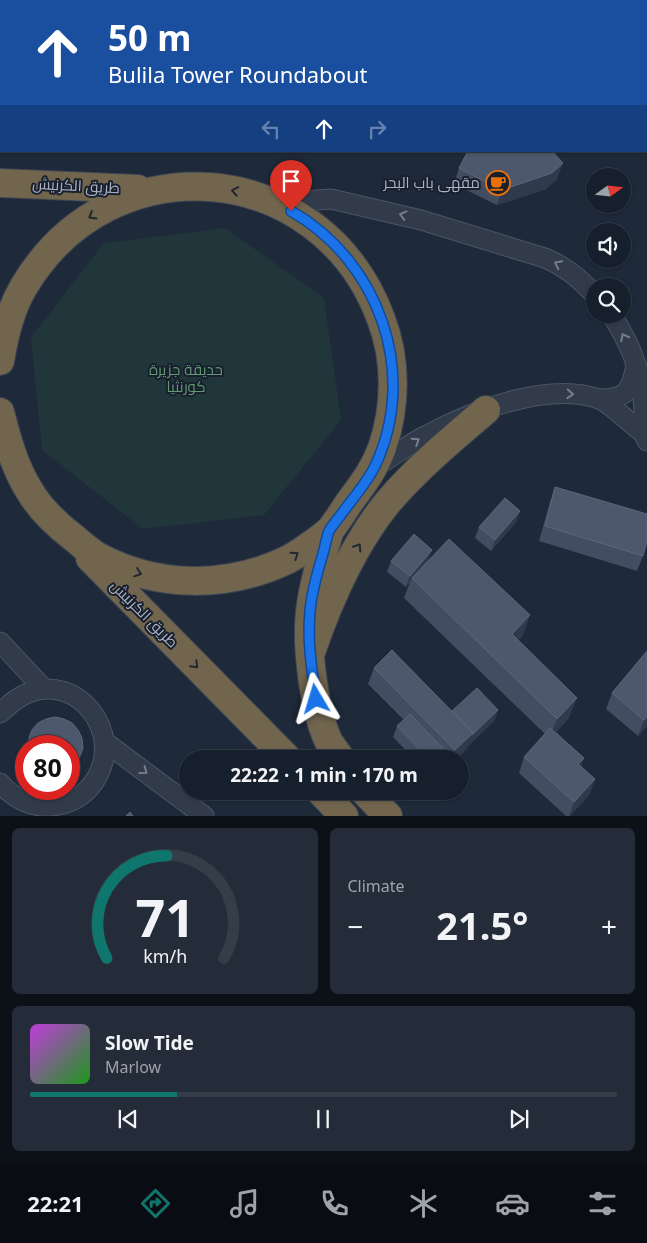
<!DOCTYPE html>
<meta charset="utf-8">
<style>
:root{--surface:#161f2c;--page:#232c38;--text:#f1f3f6;--muted:#9ea2a9;--line:#353d48;--accent:#0f766e}
body{margin:0;font-family:"Noto Sans",Cairo,sans-serif;background:var(--page);color:var(--text);height:100vh;display:flex;flex-direction:column;font-size:19px;white-space:nowrap}
*{box-sizing:border-box;margin:0}
p{font-size:16px;color:var(--muted)}
.icon{flex:none;width:28px;height:28px;fill:none;stroke:currentColor;stroke-width:2;stroke-linecap:round;stroke-linejoin:round}
.map{position:relative;height:816px;overflow:hidden}
.drawer{display:flex;flex-direction:column;gap:12px;padding:12px;background:#0c1118;flex:1}
.drawer>*{flex:none}
.guide{position:absolute;left:0px;top:0px;width:648px;height:152px;box-shadow:0 1px 4px #0004,0 0 0 1px var(--line);background:#1a4fa0;color:#fff;overflow:hidden}
.needle{width:32px;rotate:75deg}
.buttons{position:absolute;left:586px;top:168px;display:grid;gap:10px}
.buttons a{display:grid;place-items:center;width:45px;height:45px;border-radius:50%;background:var(--surface);box-shadow:0 1px 4px #0004,0 0 0 1px var(--line);font-size:25px}
.speed{position:absolute;left:15px;top:735px;display:flex;gap:10px;font-size:25px;font-weight:700;text-align:center}
.speed>*{display:grid;place-content:center;width:65px;height:65px;border-radius:50%;background:var(--surface);box-shadow:0 1px 4px #0004,0 0 0 1px var(--line);line-height:1}
.speed .limit{border:8px solid #d22;background:#fff;color:#111}
.pin{position:absolute;display:grid;place-items:center;width:42px;height:42px;color:#fff;margin:-51px -21px;border-radius:50% 50% 50% 0;rotate:-45deg;box-shadow:0 0 5px #0007}
.pin .icon{rotate:45deg}
.me{position:absolute;width:55px;margin:-28px;rotate:353deg;stroke-linejoin:round;filter:drop-shadow(0 0 4px #0008)}
.turn{display:flex;align-items:center;gap:18px;height:105px;padding:0 25px;font-size:22px}
.turn .icon{width:65px;height:65px;stroke-width:2.5}
.turn b{display:block;font-size:35px;line-height:42px}
.lanes{display:flex;align-items:center;height:48px;padding:0 25px;background:#0003;justify-content:center;gap:25px;direction:ltr}
.lanes .off{opacity:.35}
.big{font-size:38px;font-weight:700;line-height:1.1}
.drawer .tile{flex:1;display:flex;flex-direction:column;justify-content:center;gap:8px;min-width:0;padding:0 18px;border-radius:8px;background:var(--page)}
.drawer .dial{align-items:center;gap:0}
.dial svg{height:130px;overflow:visible;fill:none;stroke:var(--line);stroke-width:7;stroke-linecap:round;text-anchor:middle}
.dial text{fill:var(--text);stroke:none}
.song{display:flex;align-items:center;gap:15px}
.cover{width:60px;height:60px;border-radius:8px;background:linear-gradient(135deg,hsl(290 70% 55%),hsl(120 70% 35%))}
.played{height:5px;border-radius:2px;background:linear-gradient(90deg,var(--accent) 25%,var(--line) 25%)}
.keys{display:flex;justify-content:space-around;direction:ltr}
.heat{display:flex;justify-content:space-between;align-items:center;font-size:28px;direction:ltr}
.drawer .tiles{flex:1;display:grid;gap:12px;grid-template-columns:1fr 1fr}
.tile:last-child{grid-column:span 2}
.trip{position:absolute;left:179px;top:750px;width:290px;height:50px;border-radius:25px;background:var(--surface);box-shadow:0 1px 4px #0004,0 0 0 1px var(--line);font-weight:700;line-height:50px;text-align:center}
.menu{display:flex;height:80px;justify-content:space-around;align-items:center;background:#090c12;color:var(--muted)}
.menu .icon{width:35px;height:35px}
.menu .active{color:var(--accent)}
.menu b{font-size:22px;color:var(--text)}
.map>svg:first-child{display:block}
.green{fill:#20363b}
.water{fill:#2e4061}
.lines{fill:none;stroke-linecap:round;stroke-linejoin:round}
.street-casing{stroke:#4c5565;stroke-width:21}
.highway-casing{stroke:#3c4554;stroke-width:30}
.street{stroke:#323b4a;stroke-width:19}
.highway{stroke:#71654e;stroke-width:28}
.wall{fill:#424d62}
.shaded-wall{fill:#2f3a4d}
.building{fill:#4d586d;stroke:#5c677b}
.oneway{stroke:#212731}
.oneway2{stroke:#757e8f}
.route-casing{stroke:#114b97;stroke-width:12}
.route{stroke:#1a73e8;stroke-width:9}
.labels{text-anchor:middle;stroke-width:4;stroke-linejoin:round;paint-order:stroke}
.poi-label{font-size:15px;fill:#acb5c7;stroke:#18202e;text-anchor:end}
.street-label{font-size:15px;fill:#acb5c7;stroke:#18202e}
.park-label{font-size:15px;fill:#619971;stroke:#18202e}
</style>
<div class="map">
<svg width="647" height="816" viewBox="0 0 647 816">
<rect width="100%" height="100%" fill="#1e293a"/>
<path class="green" d="M225 228 324 298 341 420 264 515 143 529 42 450 31 337 104 243Z"/>
<path class="water" d="M0 0H647V33L646 1H1L0 76Z"/>
<g class="lines">
<defs>
<path id="street" d="M276 203 331 199 421 220 545 258C566 267 580 279 595 295
M611 314C637 353 646 387 644 434
M600 399C627 399 631 390 636 366
M375 467C392 457 409 444 427 435 472 411 548 381 599 399 610 403 633 426 644 434L647 441
M0 642 44 689
M0 713C9 705 16 698 28 693 77 673 123 731 97 777 88 793 74 802 58 805 35 810 15 800 0 783
M105 742 204 816"/>
<path id="highway" d="M0 183 138 189
M0 361C4 336 10 310 23 288 110 139 322 158 381 319 397 360 396 407 382 448 374 470 362 485 348 504 343 512 337 521 331 529 323 537 297 555 287 560 226 589 157 588 97 556 89 551 81 544 74 538 57 525 40 509 29 490 14 466 7 439 0 412
M330 530C322 556 313 584 310 612 306 646 314 709 328 740 331 746 337 753 341 759
M90 558 288 759
M310 655C328 602 352 546 388 502 417 468 452 439 486 410
M320 791 344 816
M364 791 388 816"/>
</defs>
<use href="#street" class="street-casing"/>
<use href="#highway" class="highway-casing"/>
<use href="#street" class="street"/>
<use href="#highway" class="highway"/>
</g>
<path class="wall" d="M459 168 557 179 546 189 497 205 454 184Z
M555 487 643 556 637 571 539 541 550 502Z
M520 511 516 522 491 551 475 538 479 527Z
M429 560 523 635 518 640 569 718 556 732 584 758 581 766 595 779 589 795 570 816H566L519 773 524 757 545 734 404 598 410 582 406 587 387 572 391 561Z
M647 651V726L638 736 606 709 612 693Z
M374 668 452 711 498 710 494 721 468 746 467 748 457 759H414L393 737 397 726 404 720 368 684Z
M55 717 64 719 72 723 78 730 82 738 83 748 80 756 75 772 69 781V746H26V775L24 771 22 763 23 754 32 730 38 723 46 719Z"/>
<path class="shaded-wall" d="M563 163 557 179 546 189 497 205 502 190Z
M520 511 516 522 491 551 495 540Z
M432 550 428 561 412 578 410 582 406 587 410 576Z
M530 615 523 635 505 654 512 634Z
M577 698 569 718 549 739 557 719Z
M498 710 494 721 468 746 467 748 457 759H451L455 750 473 733Z
M647 717V726L638 736 644 720Z
M80 756 75 772 69 781V769Z
M584 758 578 773V764Z
M595 779 589 795 570 816H569L574 802Z"/>
<path class="building" d="M468 151H552L563 163 552 173 502 190 459 168Z
M555 487 647 514V541L643 556 545 526Z
M505 498 520 511 495 540 479 527Z
M414 534 432 550 410 576 391 561Z
M449 539 530 615 512 634 577 698 557 719 412 578Z
M392 650 473 733 455 750 374 668Z
M647 651V717L644 720 612 693Z
M477 688 498 710 472 735 473 733 452 711Z
M410 714 452 758 451 759H429L397 726Z
M55 717 64 719 72 723 78 730 82 738 83 748 80 756 75 764 69 769V746H28L29 738 32 730 38 723 46 719Z
M550 728 584 758 578 764 595 779 574 802 524 757Z
M130 812 133 816H126Z"/>
<defs><path id="oneway-chevron" d="M-2-3.5L2.5 0L-2 3.5" fill="none" stroke-width="1.6" stroke-linecap="round" stroke-linejoin="round" transform="scale(1.25)"/></defs>
<g class="oneway">
<use href="#oneway-chevron" transform="translate(235 191) rotate(-169)"/>
<use href="#oneway-chevron" transform="translate(92 216) rotate(149)"/>
<use href="#oneway-chevron" transform="translate(358 547) rotate(-57)"/>
<use href="#oneway-chevron" transform="translate(295 555) rotate(-34)"/>
<use href="#oneway-chevron" transform="translate(138 573) rotate(19)"/>
<use href="#oneway-chevron" transform="translate(195 665) rotate(45)"/>
</g>
<g class="oneway2">
<use href="#oneway-chevron" transform="translate(403 215) rotate(-166)"/>
<use href="#oneway-chevron" transform="translate(558 264) rotate(-153)"/>
<use href="#oneway-chevron" transform="translate(624 337) rotate(-117)"/>
<use href="#oneway-chevron" transform="translate(570 394) rotate(3)"/>
<use href="#oneway-chevron" transform="translate(416 441) rotate(-33)"/>
<use href="#oneway-chevron" transform="translate(144 771) rotate(36)"/>
</g>
<g class="lines">
<defs>
<path id="route" d="M291 211C379 261 419 373 375 466 369 480 350 502 340 516 337 520 332 526 329 531 326 539 325 548 322 557 317 574 311 594 310 612 307 640 312 671 316 699"/>
</defs>
<use href="#route" class="route-casing"/>
<use href="#route" class="route"/>
</g>
<defs>
<symbol id="cafe-ring" viewBox="-11 -11 22 22"><circle r="9.5" fill="#18202e" stroke="#e8710a" stroke-width="1.5"/><path d="M-5.5-4.5H6V0H3Q3 3.5 0 3.5H-2.5Q-5.5 3.5-5.5 0ZM3-3.2v2h1.7v-2ZM-6 4.5H4V6H-6Z" fill="#e8710a"/></symbol>
</defs>
<g fill-rule="evenodd">
<use href="#cafe-ring" x="484" y="169" width="28" height="28"/>
</g>
<g class="labels">
<g class="poi-label">
<text x="480" y="188">مقهى باب البحر</text>
</g>
<g class="street-label">
<text transform="translate(76 186) rotate(3)" y="5">طريق الكرنيش</text>
<text transform="translate(144 614) rotate(45)" y="5">طريق الكرنيش</text>
</g>
<g class="park-label">
<text x="186" y="375">حديقة جزيرة<tspan x="186" dy="17">كورنثيا</tspan></text>
</g>
</g>
</svg>
<div class="buttons">
<a><svg class="needle" viewBox="-14 -14 28 28"><path d="M0-13l5 13h-10z" fill="#e53935"/><path d="M0 13l5-13h-10z" fill="#9ea2a9"/></svg></a>
<a><svg class="icon" aria-label="sound" viewBox="0 0 24 24"><path d="M4 9h4l5-4v14l-5-4H4zM17 9q2 3 0 6"/></svg></a>
<a><svg class="icon" aria-label="search" viewBox="0 0 24 24"><circle cx="10" cy="10" r="6"/><path d="M15 15l6 6"/></svg></a>
</div>
<div class="speed"><div class="limit">80</div></div>
<div class="pin" style="left:291px;top:211px;background:#d93025"><svg class="icon" aria-label="arrive" viewBox="0 0 24 24"><path d="M6 21V4h12l-3 4 3 4H6"/></svg></div>
<svg class="me" style="left:316px;top:699px" viewBox="-20 -20 40 40"><path d="M0-17L14 15 0 8-14 15z" fill="#1a73e8" stroke="#fff" stroke-width="4"/></svg>
<div class="trip">22:22 · 1 min · 170 m</div>
<div class="guide">
<div class="turn"><svg class="icon" aria-label="ahead" viewBox="0 0 24 24"><path d="M12 20V5M6 11l6-6 6 6"/></svg><div><b>50 m</b>Bulila Tower Roundabout</div></div>
<div class="lanes"><svg class="icon off" aria-label="left" viewBox="0 0 24 24"><path d="M17 20v-9H6M10 6l-5 5 5 5"/></svg><svg class="icon" aria-label="ahead" viewBox="0 0 24 24"><path d="M12 20V5M6 11l6-6 6 6"/></svg><svg class="icon off" aria-label="right" viewBox="0 0 24 24"><path d="M7 20v-9h11M14 6l5 5-5 5"/></svg></div>
</div>
</div>
<section class="drawer">
<div class="tiles">
<div class="tile dial"><svg viewBox="0 0 100 80">
<path d="M14 69A42 42 0 1 1 86 69"/>
<path d="M14 69A42 42 0 0 1 51 6" stroke="#0f766e"/>
<text x="50" y="56" font-size="32" font-weight="700">71</text>
<text x="50" y="72" font-size="11">km/h</text>
</svg></div>
<div class="tile"><p>Climate</p>
<div class="heat"><a>−</a><b class="big">21.5°</b><a>+</a></div>
</div>
<div class="tile">
<div class="song"><i class="cover"></i><div><b>Slow Tide</b><p>Marlow</p></div></div>
<div class="played"></div>
<div class="keys"><svg class="icon" aria-label="previous" viewBox="0 0 24 24"><path d="M18 5L8 12l10 7zM5 5v14"/></svg><svg class="icon" aria-label="pause" viewBox="0 0 24 24"><path d="M8 5v14M16 5v14"/></svg><svg class="icon" aria-label="next" viewBox="0 0 24 24"><path d="M6 5l10 7-10 7zM19 5v14"/></svg></div>
</div>
</div>
</section>
<nav class="menu">
<b>22:21</b>
<svg class="icon active" aria-label="directions" viewBox="0 0 24 24"><path d="M12 3l9 9-9 9-9-9zM9 14v-3h6M13 9l2 2-2 2"/></svg>
<svg class="icon" aria-label="music" viewBox="0 0 24 24"><path d="M9 18V5l10-2v13"/><circle cx="6" cy="18" r="3"/><circle cx="16" cy="16" r="3"/></svg>
<svg class="icon" aria-label="phone" viewBox="0 0 24 24"><path d="M5 4h4l2 5-3 2q2 4 5 5l2-3 5 2v4C11 20 4 13 5 4z"/></svg>
<svg class="icon" aria-label="climate" viewBox="0 0 24 24"><path d="M12 3v18M4 7l16 10M4 17L20 7"/></svg>
<svg class="icon" aria-label="car" viewBox="0 0 24 24"><path d="M5 17H2v-5l4-1 3-4h7l3 4 3 1v5h-3M9 17h6M6 11h13"/><circle cx="7" cy="17" r="2"/><circle cx="17" cy="17" r="2"/></svg>
<svg class="icon" aria-label="filters" viewBox="0 0 24 24"><path d="M4 7h16M4 17h16"/><circle cx="9" cy="7" r="2"/><circle cx="15" cy="17" r="2"/></svg>
</nav>
